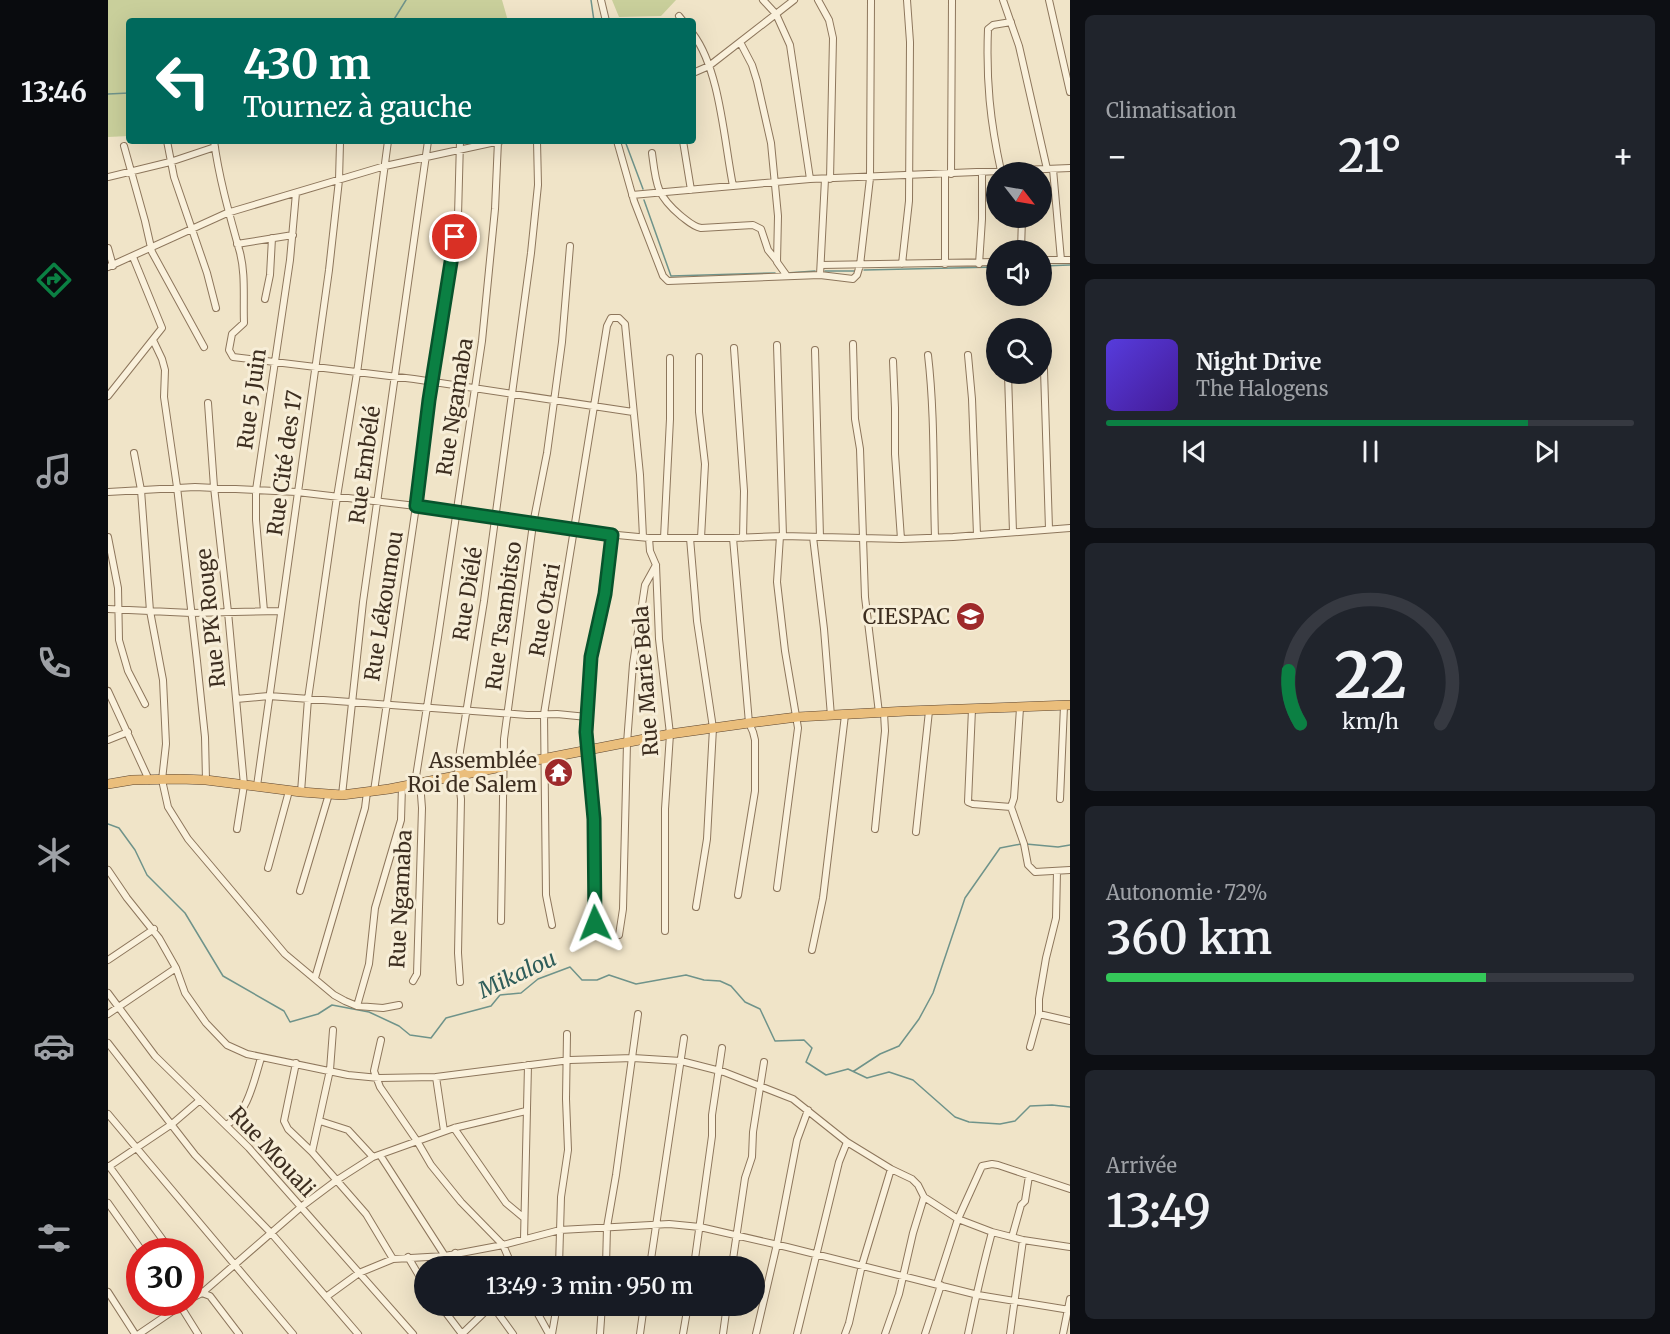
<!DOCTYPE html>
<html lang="fr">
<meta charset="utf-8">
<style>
:root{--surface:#171b24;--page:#20242c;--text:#f1f3f6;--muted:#9ea1a6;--line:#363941;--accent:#0b8043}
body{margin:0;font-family:Merriweather,serif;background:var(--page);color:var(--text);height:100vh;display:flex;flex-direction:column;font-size:22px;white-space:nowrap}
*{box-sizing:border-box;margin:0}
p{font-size:20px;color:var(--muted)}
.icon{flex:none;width:33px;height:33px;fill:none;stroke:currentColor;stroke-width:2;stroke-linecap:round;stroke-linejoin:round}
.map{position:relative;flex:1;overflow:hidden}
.details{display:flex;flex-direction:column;gap:15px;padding:15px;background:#0d0f14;width:600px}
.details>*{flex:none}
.top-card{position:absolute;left:18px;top:18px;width:570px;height:126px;border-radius:6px;box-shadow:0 6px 24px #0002;background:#00695c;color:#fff;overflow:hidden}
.needle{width:39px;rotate:121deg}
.tools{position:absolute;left:878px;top:162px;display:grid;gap:12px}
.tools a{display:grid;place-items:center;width:66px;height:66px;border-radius:50%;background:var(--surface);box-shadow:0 6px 24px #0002;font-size:30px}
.speed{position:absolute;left:18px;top:1238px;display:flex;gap:12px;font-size:30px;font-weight:700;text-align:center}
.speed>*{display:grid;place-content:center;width:78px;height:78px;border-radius:50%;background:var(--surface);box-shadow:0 6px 24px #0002;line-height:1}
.speed .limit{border:9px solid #d22;background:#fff;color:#111}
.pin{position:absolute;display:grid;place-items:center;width:51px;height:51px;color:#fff;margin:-26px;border:3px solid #fff;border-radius:50%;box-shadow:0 2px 6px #0007}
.me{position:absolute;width:66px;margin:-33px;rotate:358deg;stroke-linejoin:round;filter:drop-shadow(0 0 4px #0008)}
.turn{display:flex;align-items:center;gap:21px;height:126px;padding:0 18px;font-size:27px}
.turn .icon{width:78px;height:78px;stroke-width:2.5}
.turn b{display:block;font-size:42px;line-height:51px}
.big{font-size:45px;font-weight:600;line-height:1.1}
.details .tile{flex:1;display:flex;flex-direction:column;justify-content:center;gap:9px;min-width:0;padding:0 21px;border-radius:9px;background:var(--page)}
.details .dial{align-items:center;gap:0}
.dial svg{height:156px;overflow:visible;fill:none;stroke:var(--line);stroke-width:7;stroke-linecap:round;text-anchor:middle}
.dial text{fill:var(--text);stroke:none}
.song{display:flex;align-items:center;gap:18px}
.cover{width:72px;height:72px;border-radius:9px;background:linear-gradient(135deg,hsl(250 70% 55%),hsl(260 70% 35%))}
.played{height:6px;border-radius:3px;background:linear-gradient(90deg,var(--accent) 80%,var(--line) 80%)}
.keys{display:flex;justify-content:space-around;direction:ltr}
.heat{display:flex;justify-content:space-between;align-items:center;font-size:33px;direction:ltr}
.charge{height:9px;border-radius:4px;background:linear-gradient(90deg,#34c759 72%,var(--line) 0)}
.trip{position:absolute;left:306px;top:1256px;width:351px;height:60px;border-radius:30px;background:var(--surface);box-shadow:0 6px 24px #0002;font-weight:600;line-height:60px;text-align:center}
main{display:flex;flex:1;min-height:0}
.dock{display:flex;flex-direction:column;width:108px;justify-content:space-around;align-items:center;background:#090b0e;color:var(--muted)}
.dock .icon{width:42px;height:42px}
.dock .selected{color:var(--accent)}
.dock b{font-size:27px;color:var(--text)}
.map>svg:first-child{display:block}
.green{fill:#c9cf9b}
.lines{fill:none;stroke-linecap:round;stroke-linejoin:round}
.stream{stroke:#6f938a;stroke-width:1.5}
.minor-casing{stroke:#8d765c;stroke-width:8}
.trunk-casing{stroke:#5b4430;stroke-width:10}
.minor{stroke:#faf1dc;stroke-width:6}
.trunk{stroke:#eabe7c;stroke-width:9}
.route-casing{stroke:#07532c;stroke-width:15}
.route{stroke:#0b8043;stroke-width:10}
.labels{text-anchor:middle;stroke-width:6;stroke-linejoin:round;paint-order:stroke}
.street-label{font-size:21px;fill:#3d2e20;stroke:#f7eed8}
.poi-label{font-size:21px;fill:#3d2e20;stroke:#f7eed8;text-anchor:end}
.water-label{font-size:22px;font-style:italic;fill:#2f5d5a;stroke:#f7eed8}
</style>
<main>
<nav class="dock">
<b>13:46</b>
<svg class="icon selected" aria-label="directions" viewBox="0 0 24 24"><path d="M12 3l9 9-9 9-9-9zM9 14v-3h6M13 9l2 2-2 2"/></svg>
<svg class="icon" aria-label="music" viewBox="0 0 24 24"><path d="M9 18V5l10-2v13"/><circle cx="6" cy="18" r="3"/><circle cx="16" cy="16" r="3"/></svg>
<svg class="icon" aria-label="phone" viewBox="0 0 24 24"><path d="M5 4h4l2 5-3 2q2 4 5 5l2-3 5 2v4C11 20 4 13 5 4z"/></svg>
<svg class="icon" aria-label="climate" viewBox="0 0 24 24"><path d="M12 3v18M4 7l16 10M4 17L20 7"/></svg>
<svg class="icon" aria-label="car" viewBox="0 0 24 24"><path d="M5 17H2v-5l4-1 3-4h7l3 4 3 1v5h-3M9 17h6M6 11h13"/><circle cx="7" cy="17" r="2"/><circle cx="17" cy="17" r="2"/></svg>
<svg class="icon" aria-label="filters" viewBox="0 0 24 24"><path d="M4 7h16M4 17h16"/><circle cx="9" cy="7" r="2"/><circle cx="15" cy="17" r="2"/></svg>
</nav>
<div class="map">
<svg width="962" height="1334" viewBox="0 0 962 1334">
<rect width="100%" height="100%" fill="#f0e4c8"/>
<path class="green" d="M0 0H394L400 21H21V136L0 137Z
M504 0H568L553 16 511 17Z"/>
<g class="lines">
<path class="stream" d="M483 0 486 21
M285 21 298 0
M0 94 21 93
M517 141 535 189
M536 200 563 276 667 273
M933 266 962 265
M756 270 888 267
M717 271H746
M679 273 707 271
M0 824 11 828 27 850 39 875 77 913 115 976 176 1011 182 1022 210 1014 224 1005 261 1012 291 1026 302 1035 323 1038 338 1018 383 1006 392 995 413 993 430 979 462 967 474 980H489L501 975 528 984 578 975 596 980 612 981 623 986 637 1002 652 1009 667 1041 696 1040 704 1048 698 1062 718 1075 740 1069 759 1078 781 1072 805 1080 847 1117 861 1122 892 1124 907 1121 922 1106 944 1105 962 1107
M918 844 950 847 962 845
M746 1071 772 1054 791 1046 811 1019 825 993 857 898 892 848 913 844"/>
<defs>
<path id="minor" d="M493 0 498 21
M655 0 668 14 682 45 702 179
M710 0 721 20 725 38 722 179
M895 0 911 46 939 169
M941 0 962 92
M571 16 575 21
M585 34C612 70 616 141 625 186
M632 42 644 65 649 81 663 143 670 216 669 262 679 276
M585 73 601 66 686 0
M59 141 66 177 99 273 108 308
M106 141C111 178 121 213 131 249 138 272 135 299 136 323L124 334 121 350 125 357 306 379 525 412
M509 141 526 201 555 276 560 281 712 275 745 279 749 275 752 265 762 178 763 0
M575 141 583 190
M16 146 37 221 44 252 96 347
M544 153C548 184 548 195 573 216 580 221 584 226 593 228L645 225 653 229 660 250 669 261
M945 169 953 260
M893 171C882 121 878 80 880 29L885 25 903 22
M843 174 844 0
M0 177 62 162 107 147
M524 195 702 179 962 168
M129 244 185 235
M0 248 5 266
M913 250 914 218
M933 260H962
M794 264 801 201 802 42 799 0
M837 264V174
M871 264 874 219V172
M713 265 888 262
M0 267 119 213 277 166 392 141
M712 275 717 179
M157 299 162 275 164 238
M935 338 941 529
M45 340 54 359 57 370 56 397 69 487 89 661 97 737 98 780
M745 344 747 419 752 449 757 597 771 713
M669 345 675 536
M626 348 636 491 635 538
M707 350 712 537
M820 355C827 415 825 476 827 537
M860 355 864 399 869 535
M591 357V412L597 464 593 538
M785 361 787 408V454L793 539
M900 374 905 532
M0 396 54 328 25 257
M100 403 106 487 120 612 136 785 129 829
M26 453 33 490 42 611 55 680 58 744 54 780 60 807 80 839 177 954 226 995 237 1001 249 1006 275 1008 291 1005
M0 492 87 487 189 492 308 506 467 531 541 538H625L675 536 793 539 845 537 962 528
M0 537 10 588 11 640 20 671 37 704
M705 537 716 629 723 716
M541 538 542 551 548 565 551 639 562 734 557 809V931
M556 538 562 419V358
M582 538 589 621 605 728 599 839 588 907
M625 538 641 723 645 732 647 740V791L630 895
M0 609 83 613 173 611
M156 611 148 520V490L182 260 188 193
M0 691 41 780
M128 699 161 696 419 715 449 714 479 717
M912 708 906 798 903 807 916 844 920 865 927 872 962 870
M864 709 860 802 865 804 903 807
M0 740 20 732
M307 783 330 637 374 341 387 209 390 141
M149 786 221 270 231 180 232 143
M266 791 308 506 321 400 350 216 352 141
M193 792 200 699 229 497 249 373 280 141
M234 795 255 602 320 141
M952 799 956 706
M767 829 777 731 776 713
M808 832 821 711
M160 868 181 791
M0 870 19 898 51 938 68 968 77 993 98 1023 119 1045 139 1054 240 1075 271 1078 328 1077 462 1060 525 1058 573 1061 616 1072 685 1099 739 1142 783 1169 804 1179 810 1185 816 1197 850 1219 884 1232 915 1240 962 1247
M669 888 690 728 677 651 669 582 672 536
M192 891 221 794
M393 921 396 739 425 524 439 453 454 342 462 246
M487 923 486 819 478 732 483 657 497 594 503 535
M444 925 438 895 436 714 499 326 503 318H511L517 324 532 475 535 537
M511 935 515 909 519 743 525 664 537 585 548 565
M704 950 715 898 737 715
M0 960 46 929
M207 978 257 808 259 792
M305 981 309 974 314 808 312 782
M352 982 350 953 353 799 350 775 352 751 376 601 423 253 430 185 429 141
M0 993 47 1056 141 1148 305 1334
M249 1006 261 964 267 908 293 820 294 786
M0 1014 68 968
M931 1014 962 1021
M225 1030 222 1070 204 1152 258 1214 285 1259
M273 1040 266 1071 272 1087 309 1141 323 1165 353 1202 395 1245 404 1266
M0 1043 87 1155 164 1234 250 1334
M922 1047 931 1014V999L938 958 948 918 949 871
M188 1063 176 1121 180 1129 204 1152
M328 1077 336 1131
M0 1114 185 1334
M212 1121 240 1130 265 1157
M118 1125C140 1114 146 1080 153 1058
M346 1128 398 1203 416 1218
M272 1155 337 1256
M1 1166 63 1251
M0 1167 64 1124 92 1100
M0 1203 34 1251
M904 1237 913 1205 917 1201 921 1176
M416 1239 420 1065
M347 1253 355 1266
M300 1257 316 1284
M451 1266 453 1197 460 1150 458 1099 459 1034
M498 1266 499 1227 508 1175 530 1014
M542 1266 576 1038
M586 1266 604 1136V1115L614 1048
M624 1266 637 1178 644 1157 645 1132 656 1062
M82 1277 94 1293 102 1296 131 1334
M829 1284 850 1219 874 1166 884 1164 890 1165 962 1189
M0 1292 27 1334
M218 1297 251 1273 285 1259 337 1256 395 1245 452 1230 561 1224 592 1227 679 1247 870 1295 962 1310
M82 1299 94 1293 193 1207 229 1180 265 1157 346 1128 418 1111
M70 1302 90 1334
M332 1305 354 1334
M384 1305 405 1334
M425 1305 441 1334
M31 1334 78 1302
M354 1334 384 1305
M444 1334 449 1305
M492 1334 494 1305
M532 1334 536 1305
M575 1334 580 1305
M615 1334 619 1305
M648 1334 669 1244 689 1140 700 1110
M689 1334 731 1162 739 1142
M737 1334 741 1323 754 1265 783 1169
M777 1334 791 1294 805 1233 816 1197
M817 1334 833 1285
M860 1334C867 1300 875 1266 884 1232
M902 1334 915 1240
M955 1334 962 1299"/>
<path id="trunk" d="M0 784 24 780 72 779 98 780 193 792 234 795 281 789 562 734 641 723 689 717 799 711 962 705"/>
</defs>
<use href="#minor" class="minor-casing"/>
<use href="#trunk" class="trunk-casing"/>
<use href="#minor" class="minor"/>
<use href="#trunk" class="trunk"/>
</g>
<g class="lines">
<defs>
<path id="route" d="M347 237 321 400 308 506 504 535 497 594 483 657 478 732 486 819 487 923"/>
</defs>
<use href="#route" class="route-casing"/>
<use href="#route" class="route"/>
</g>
<defs>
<symbol id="university-disc" viewBox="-11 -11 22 22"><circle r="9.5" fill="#9e2a2b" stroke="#f7eed8"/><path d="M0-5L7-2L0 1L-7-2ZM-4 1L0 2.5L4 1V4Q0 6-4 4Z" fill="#fff"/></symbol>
<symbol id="temple-disc" viewBox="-11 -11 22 22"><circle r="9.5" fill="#9e2a2b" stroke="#f7eed8"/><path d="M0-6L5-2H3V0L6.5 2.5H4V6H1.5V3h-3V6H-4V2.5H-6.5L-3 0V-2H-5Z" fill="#fff"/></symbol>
</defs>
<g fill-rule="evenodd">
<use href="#university-disc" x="846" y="600" width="33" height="33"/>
<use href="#temple-disc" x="434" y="756" width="33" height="33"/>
</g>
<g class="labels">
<g class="street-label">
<text transform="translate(144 399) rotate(-82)" y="7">Rue 5 Juin</text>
<text transform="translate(347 407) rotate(-81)" y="7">Rue Ngamaba</text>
<text transform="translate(177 463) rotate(-82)" y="7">Rue Cité des 17</text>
<text transform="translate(257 465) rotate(-82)" y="7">Rue Embélé</text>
<text transform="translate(360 594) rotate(-81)" y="7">Rue Diélé</text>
<text transform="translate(276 606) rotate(-81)" y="7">Rue Lékoumou</text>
<text transform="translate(437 610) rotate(-80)" y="7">Rue Otari</text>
<text transform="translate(396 616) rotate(-82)" y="7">Rue Tsambitso</text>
<text transform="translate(103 618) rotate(-96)" y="7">Rue PK Rouge</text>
<text transform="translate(538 681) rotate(-94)" y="7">Rue Marie Bela</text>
<text transform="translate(293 899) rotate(-87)" y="7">Rue Ngamaba</text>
<text transform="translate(164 1152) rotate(47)" y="7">Rue Mouali</text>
</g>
<g class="poi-label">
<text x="842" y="624">CIESPAC</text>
<text x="429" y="768">Assemblée<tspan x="429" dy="24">Roi de Salem</tspan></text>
</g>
<g class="water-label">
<text transform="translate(409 974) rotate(-25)" y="8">Mikalou</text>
</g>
</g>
</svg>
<div class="tools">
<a><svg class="needle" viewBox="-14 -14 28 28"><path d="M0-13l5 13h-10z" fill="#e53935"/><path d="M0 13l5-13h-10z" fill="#9ea1a6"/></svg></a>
<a><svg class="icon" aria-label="sound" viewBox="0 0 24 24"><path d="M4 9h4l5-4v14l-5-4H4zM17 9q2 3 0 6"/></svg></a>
<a><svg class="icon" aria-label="search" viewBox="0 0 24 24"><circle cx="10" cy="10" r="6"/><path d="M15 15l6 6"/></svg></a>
</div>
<div class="speed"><div class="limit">30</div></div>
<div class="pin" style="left:347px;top:237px;background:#d93025"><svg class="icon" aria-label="arrive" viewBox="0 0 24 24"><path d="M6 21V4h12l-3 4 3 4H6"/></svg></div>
<svg class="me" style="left:487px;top:923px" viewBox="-20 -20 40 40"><path d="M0-17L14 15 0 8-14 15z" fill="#0b8043" stroke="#fff" stroke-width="4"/></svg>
<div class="trip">13:49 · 3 min · 950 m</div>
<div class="top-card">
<div class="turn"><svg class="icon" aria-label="left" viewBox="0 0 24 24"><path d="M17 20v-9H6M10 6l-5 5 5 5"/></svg><div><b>430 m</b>Tournez à gauche</div></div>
</div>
</div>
<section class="details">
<div class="tile"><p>Climatisation</p>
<div class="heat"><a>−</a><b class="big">21°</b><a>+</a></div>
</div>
<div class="tile">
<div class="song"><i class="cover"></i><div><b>Night Drive</b><p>The Halogens</p></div></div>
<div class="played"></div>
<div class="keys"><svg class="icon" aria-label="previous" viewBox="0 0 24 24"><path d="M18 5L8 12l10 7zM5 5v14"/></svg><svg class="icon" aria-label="pause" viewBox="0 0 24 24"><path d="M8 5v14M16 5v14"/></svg><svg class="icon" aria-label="next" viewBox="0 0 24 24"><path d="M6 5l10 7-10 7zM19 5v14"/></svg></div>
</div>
<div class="tile dial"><svg viewBox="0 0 100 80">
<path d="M14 69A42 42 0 1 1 86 69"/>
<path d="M14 69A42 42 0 0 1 8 42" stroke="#0b8043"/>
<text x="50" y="56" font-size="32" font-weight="700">22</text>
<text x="50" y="72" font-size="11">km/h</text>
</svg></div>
<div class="tile"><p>Autonomie · 72%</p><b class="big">360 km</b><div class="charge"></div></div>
<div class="tile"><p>Arrivée</p><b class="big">13:49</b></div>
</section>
</main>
